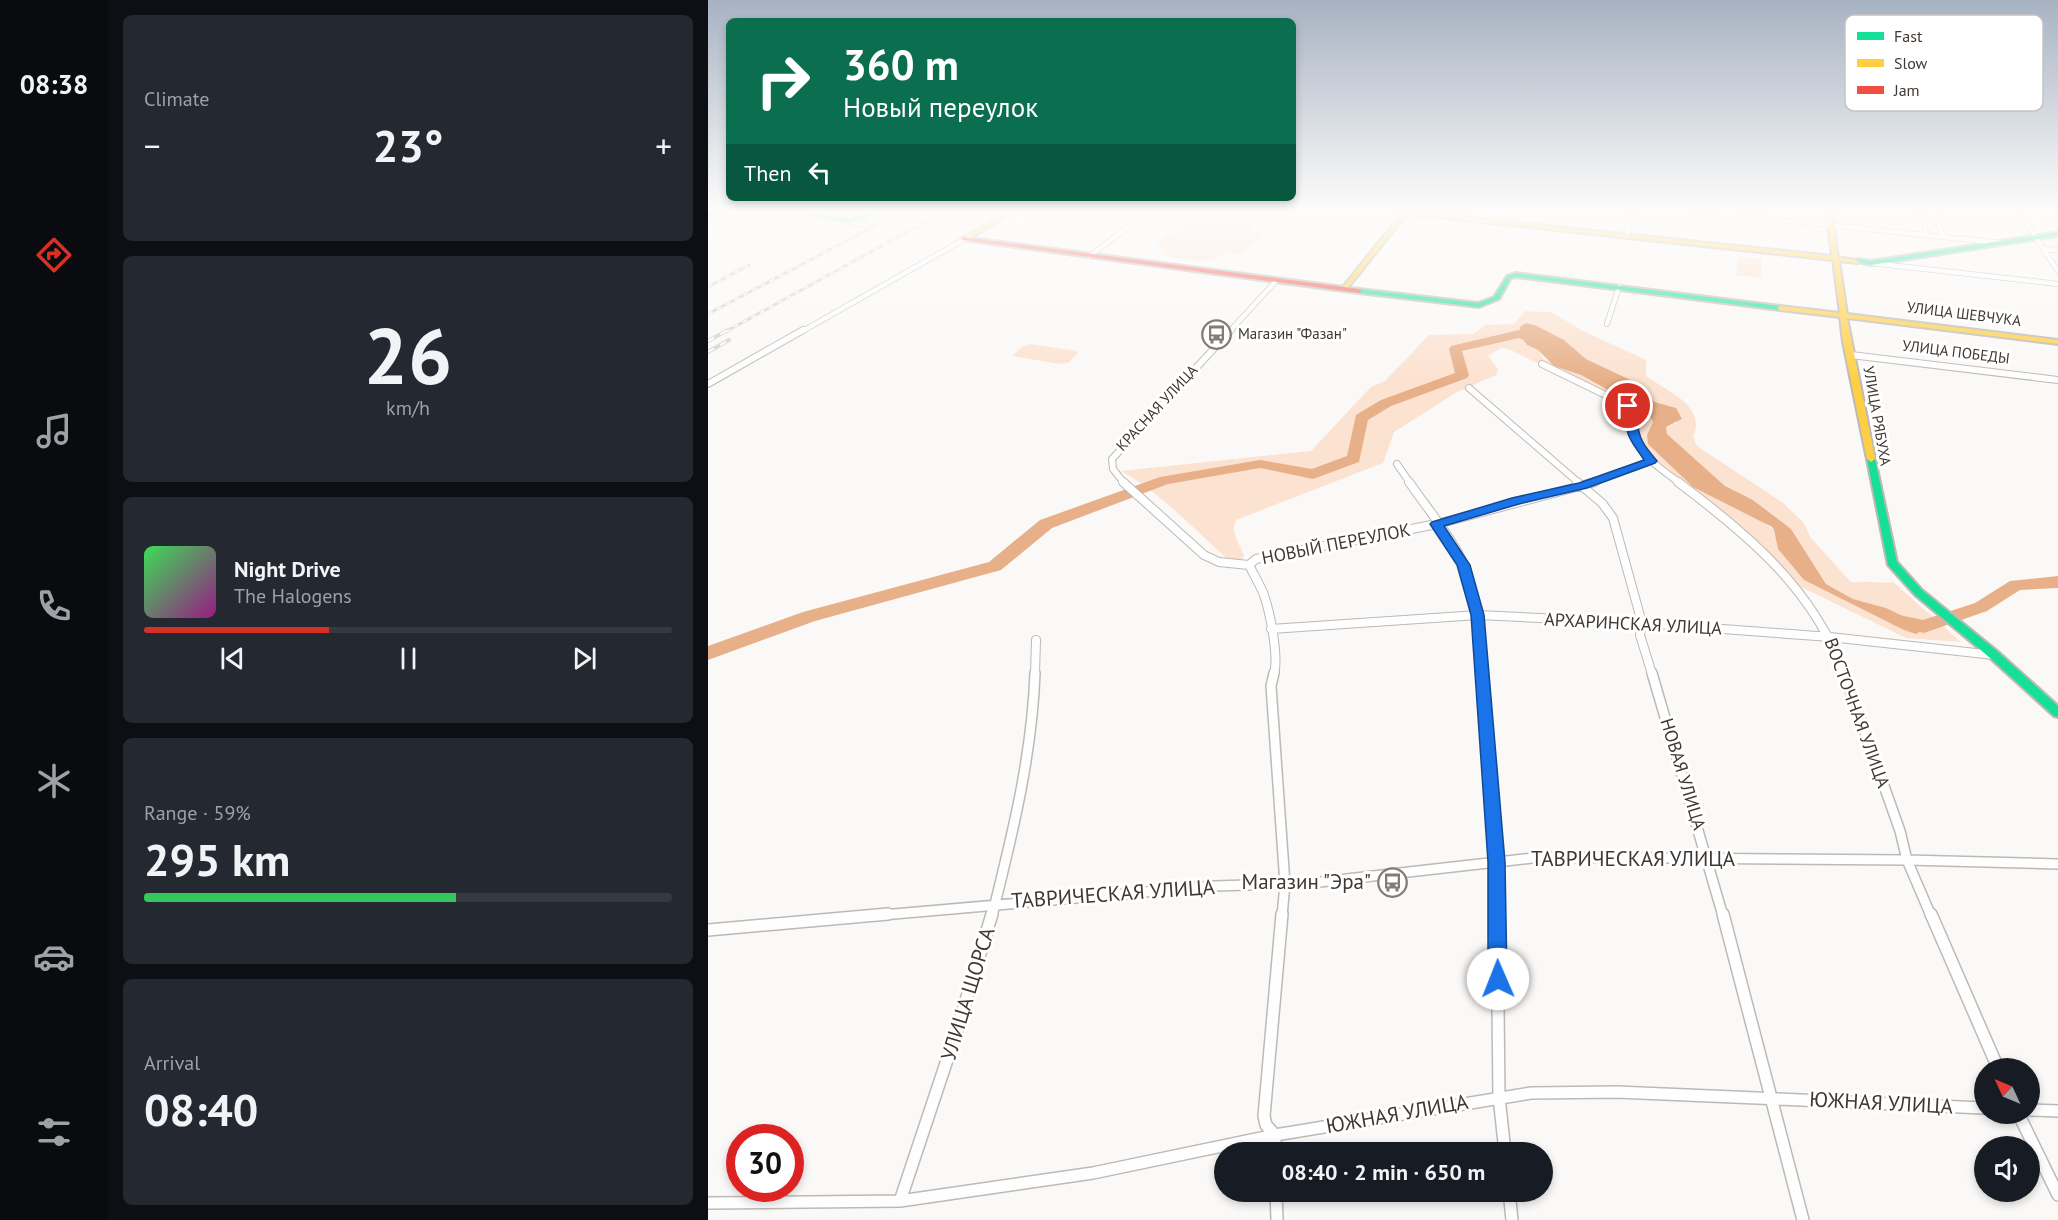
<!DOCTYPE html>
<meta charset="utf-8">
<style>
:root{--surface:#171b24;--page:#242831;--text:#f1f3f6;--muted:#9ea1a6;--line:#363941;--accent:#d93025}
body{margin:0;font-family:"PT Sans",sans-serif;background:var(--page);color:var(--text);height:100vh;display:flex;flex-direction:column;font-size:22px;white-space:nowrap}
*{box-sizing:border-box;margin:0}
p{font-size:20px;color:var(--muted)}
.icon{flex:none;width:33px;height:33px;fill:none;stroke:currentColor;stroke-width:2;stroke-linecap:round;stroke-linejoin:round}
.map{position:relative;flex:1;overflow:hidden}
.details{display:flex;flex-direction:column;gap:15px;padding:15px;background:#0d0f14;width:600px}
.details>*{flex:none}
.guide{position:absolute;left:18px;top:18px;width:570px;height:183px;border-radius:9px;box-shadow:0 3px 9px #0003;background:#0b6e4f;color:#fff;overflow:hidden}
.needle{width:39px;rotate:314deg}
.controls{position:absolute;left:1266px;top:1058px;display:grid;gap:12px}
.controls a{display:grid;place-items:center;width:66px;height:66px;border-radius:50%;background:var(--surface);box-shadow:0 3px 9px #0003;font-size:30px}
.speed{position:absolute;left:18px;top:1124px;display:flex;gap:12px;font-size:30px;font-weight:700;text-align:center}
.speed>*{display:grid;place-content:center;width:78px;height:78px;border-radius:50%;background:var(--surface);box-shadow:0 3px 9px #0003;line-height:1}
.speed .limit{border:9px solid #d22;background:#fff;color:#111}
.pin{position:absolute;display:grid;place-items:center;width:51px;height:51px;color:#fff;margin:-26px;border:3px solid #fff;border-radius:50%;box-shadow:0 2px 6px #0007}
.me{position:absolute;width:66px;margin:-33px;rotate:359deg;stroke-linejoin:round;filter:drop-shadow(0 0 4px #0008)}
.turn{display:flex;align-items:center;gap:21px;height:126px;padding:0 18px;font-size:27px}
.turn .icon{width:78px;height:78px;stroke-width:2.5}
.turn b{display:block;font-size:42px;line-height:51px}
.then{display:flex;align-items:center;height:57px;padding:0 18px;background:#0003;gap:12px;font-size:22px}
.big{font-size:45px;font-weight:700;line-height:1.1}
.details .widget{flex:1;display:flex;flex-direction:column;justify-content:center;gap:9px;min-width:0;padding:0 21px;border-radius:9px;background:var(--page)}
.details .dial{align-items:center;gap:0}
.dial b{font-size:78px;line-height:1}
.song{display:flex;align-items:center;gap:18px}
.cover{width:72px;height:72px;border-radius:9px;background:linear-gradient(135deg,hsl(130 70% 55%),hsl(310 70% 35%))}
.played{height:6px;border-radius:3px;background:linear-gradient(90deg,var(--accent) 35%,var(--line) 35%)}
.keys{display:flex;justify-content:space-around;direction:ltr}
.heat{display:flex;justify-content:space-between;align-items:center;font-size:33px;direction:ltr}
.charge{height:9px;border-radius:4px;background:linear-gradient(90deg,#34c759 59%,var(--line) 0)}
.trip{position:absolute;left:506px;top:1142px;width:339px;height:60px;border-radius:30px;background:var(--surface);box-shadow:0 3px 9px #0003;font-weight:700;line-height:60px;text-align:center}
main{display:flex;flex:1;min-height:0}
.dock{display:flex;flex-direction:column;width:108px;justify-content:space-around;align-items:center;background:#090b0e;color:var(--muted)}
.dock .icon{width:42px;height:42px}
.dock .selected{color:var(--accent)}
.dock b{font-size:27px;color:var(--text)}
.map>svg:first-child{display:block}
.green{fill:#fce2d0;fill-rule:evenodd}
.water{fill:#e7b089}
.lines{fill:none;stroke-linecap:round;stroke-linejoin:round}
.river{fill:#e7b089;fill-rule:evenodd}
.street-far4-casing{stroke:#bdb9b5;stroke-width:6}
.street-far3-casing{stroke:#bdb9b5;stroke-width:8}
.street-far2-casing{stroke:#bdb9b5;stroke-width:10}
.street-far1-casing{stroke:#bdb9b5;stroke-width:12}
.street-casing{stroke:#bdb9b5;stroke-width:14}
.fast-casing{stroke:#bdb9b5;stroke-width:4}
.slow-casing{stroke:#bdb9b5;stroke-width:4}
.jam-casing{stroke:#bdb9b5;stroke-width:4}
.street-far4{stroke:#fefefe;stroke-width:4.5}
.street-far3{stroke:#fefefe;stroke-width:6}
.street-far2{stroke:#fefefe;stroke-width:8}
.street-far1{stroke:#fefefe;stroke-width:9}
.street{stroke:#fefefe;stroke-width:11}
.fast{fill:#16e098;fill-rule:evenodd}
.slow{fill:#ffcf43;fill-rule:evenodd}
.jam{fill:#f24e42;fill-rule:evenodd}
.rail-far1-casing{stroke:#d3d2d1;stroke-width:3}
.rail-casing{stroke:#d3d2d1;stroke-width:4}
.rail-far1{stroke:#fff;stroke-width:1.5;stroke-dasharray:5;stroke-linecap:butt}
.rail{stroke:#fff;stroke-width:2;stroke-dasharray:7;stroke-linecap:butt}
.route{fill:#1a73e8;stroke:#114b97;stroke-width:1.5}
.labels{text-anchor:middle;stroke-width:6;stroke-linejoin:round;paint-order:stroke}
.far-street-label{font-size:15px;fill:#403832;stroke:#fff}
.far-poi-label{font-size:15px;fill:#403832;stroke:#fff;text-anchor:start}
.street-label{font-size:18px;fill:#403832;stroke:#fff}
.near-street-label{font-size:21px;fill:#403832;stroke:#fff}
.near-poi-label{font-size:21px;fill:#403832;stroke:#fff;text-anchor:end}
.key{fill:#fff;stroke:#c6c3c2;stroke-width:1.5}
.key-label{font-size:16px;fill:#403832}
</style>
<main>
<nav class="dock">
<b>08:38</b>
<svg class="icon selected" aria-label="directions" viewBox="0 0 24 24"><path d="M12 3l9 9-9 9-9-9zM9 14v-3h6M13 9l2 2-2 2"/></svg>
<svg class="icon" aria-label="music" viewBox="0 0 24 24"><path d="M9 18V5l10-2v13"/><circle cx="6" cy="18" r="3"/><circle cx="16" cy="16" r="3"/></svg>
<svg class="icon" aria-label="phone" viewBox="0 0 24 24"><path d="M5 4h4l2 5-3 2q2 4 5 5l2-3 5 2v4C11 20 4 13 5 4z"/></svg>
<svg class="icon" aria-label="climate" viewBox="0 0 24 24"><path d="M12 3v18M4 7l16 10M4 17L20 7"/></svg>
<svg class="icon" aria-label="car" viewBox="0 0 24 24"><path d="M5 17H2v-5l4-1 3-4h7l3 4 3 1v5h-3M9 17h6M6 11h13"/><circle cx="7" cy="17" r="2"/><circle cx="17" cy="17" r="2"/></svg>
<svg class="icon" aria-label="filters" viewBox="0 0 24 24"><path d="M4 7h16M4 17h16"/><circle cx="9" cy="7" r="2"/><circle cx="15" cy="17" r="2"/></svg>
</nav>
<section class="details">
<div class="widget"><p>Climate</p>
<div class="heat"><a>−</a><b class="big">23°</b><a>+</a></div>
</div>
<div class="widget dial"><b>26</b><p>km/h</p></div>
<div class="widget">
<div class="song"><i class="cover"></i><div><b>Night Drive</b><p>The Halogens</p></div></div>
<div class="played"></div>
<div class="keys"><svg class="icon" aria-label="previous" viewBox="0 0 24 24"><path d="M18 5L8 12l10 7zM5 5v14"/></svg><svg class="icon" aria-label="pause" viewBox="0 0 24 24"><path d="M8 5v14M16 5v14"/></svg><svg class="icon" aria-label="next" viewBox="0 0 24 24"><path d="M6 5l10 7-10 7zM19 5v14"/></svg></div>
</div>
<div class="widget"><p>Range · 59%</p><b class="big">295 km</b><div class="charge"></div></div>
<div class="widget"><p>Arrival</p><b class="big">08:40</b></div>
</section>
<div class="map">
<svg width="1350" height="1220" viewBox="0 0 1350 1220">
<rect width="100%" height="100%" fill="#fbf9f7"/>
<path class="green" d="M515 211 539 213 551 220 541 231 556 233 534 255 517 253 507 259 488 261 465 258 453 253 455 247 446 246 479 220C490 221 503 213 515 211Z
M1030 257 1053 259 1054 278 1028 275Z
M817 311 843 312 875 331 938 360V376C959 392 999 405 985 437L989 446 1074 502 1095 522 1103 538 1141 580 1145 583C1159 580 1172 584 1185 582L1253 642 1198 638 1087 584 1061 558 1058 549 1053 544 1018 515 942 459 928 442 927 427 930 419 926 411 801 349 793 348 780 356 790 369 788 375 749 392 686 432 675 463 528 520C522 533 532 544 536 556L532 561 523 562C487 531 455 494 413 471L603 451 663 387 677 381 721 335 766 334 777 325 806 324ZM829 326 856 340 878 359 935 386 940 396 947 402 965 407 969 423 958 427 959 434 1017 486 1045 500 1083 529 1118 584 1145 599 1178 608 1196 630 1096 580 1070 549 1066 530 1052 520 1006 497 941 431 945 422 940 412 873 375 836 359 830 350 819 345 811 334Z
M322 344 369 351 370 353 361 362 352 364 304 356 315 346Z"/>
<path class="water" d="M818 323 829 326 856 340 878 359 935 386 940 396 947 402 968 408 974 419 958 427 959 434 1017 486 1045 500 1083 529 1118 584 1145 599 1178 608 1211 624 1216 627 1215 630 1208 634 1196 630 1096 580 1070 549 1066 530 1064 527 985 487 940 444 939 435 945 422 940 412 873 375 846 366 830 350 819 345 811 334 812 327Z"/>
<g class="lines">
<path class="river" d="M811 330 824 332 838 343 832 347 811 338 754 351 761 375 759 378 683 406 660 420 651 462 605 479 552 468 460 484 344 528 293 570 107 621 0 660V646L95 612 281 562 332 520 452 477 552 460 604 469 639 456 648 415 673 400 747 373 741 349 743 346Z
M1350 576V588L1312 590 1279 611 1216 633 1185 625 1182 621 1185 617 1191 615 1215 620 1267 603 1302 581Z"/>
<defs>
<path id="street-far4" d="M986 211 1293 243
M1212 211 1219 235
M1225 211 1235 237
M1310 211 1350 271
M134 221 158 225
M918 236 926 211
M1336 249 1350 250
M381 256 443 211
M1163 263 1350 284
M899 324 911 287
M93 332 262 236
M521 332 567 282"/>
<path id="street-far3" d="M1143 355 1350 380
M834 364 920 406C925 415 923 424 926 434 933 457 954 470 972 483
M0 384 95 330
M761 388 871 483
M689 464 702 483
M416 483 405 469 404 459 523 330
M883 483 943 461"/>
<path id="street-far2" d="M415 482 496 555 511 562 541 565 548 559 729 524 887 482
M701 482C717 505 735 527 749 551 770 589 771 633 774 674
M869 482 894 503 905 518 934 623 932 635 944 674
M970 482C1040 535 1106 589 1136 674
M541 565C546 575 552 585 556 595 562 613 571 656 566 674
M563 629 770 615 934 623 1122 637 1286 655
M327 674 328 640"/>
<path id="street-far1" d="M566 673 563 686 577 884 574 916
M774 673 788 862 789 916
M944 673 1015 916
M1136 673 1192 831 1199 860 1223 916
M163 916 506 886 603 883 833 857 1199 860 1350 864
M284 916C304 836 324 756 327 673"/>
<path id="street" d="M789 914 791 1097 797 1152
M1015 914 1095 1220
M1223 914 1290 1068
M0 930 180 914
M1322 1110 1350 1111
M1310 1113 1350 1195
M567 1152V1135L558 1125 556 1116 574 914
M568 1191 569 1220
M801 1191 804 1220
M192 1201 249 1030 284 914
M0 1203 192 1201 385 1173 567 1135 823 1093 909 1092 1276 1108"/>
<path id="fast" d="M89 211C104 211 131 220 142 219 152 217 159 211 170 211L141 223Z
M1350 232V236L1163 265 1146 261 1149 259 1163 261Z
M808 273 1072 306 1075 308 1072 310 808 277 803 278 791 299 771 307 651 293 648 291 651 289 770 303 786 297 799 276Z
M1163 456 1167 459 1189 562 1214 590 1289 651 1350 706V717L1346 716 1281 657 1207 595 1180 565 1159 459Z"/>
<path id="slow" d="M301 211H308L264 237 259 236Z
M696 211 1124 256 1118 211H1124L1130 257 1152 261 1149 263 1131 261 1139 314 1350 340V344L1139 318 1167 459 1163 462 1159 459 1135 342 1132 317 1072 310 1069 308 1072 306 1132 313 1125 260 699 214 638 290H634V288Z"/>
<path id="jam" d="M4 211H11L0 217V213Z
M256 237 651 289 654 291 651 293 254 240 253 239Z"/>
</defs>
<use href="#street-far4" class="street-far4-casing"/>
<use href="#street-far3" class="street-far3-casing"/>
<use href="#street-far2" class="street-far2-casing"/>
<use href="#street-far1" class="street-far1-casing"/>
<use href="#street" class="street-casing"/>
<use href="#fast" class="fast-casing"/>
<use href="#slow" class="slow-casing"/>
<use href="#jam" class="jam-casing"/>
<use href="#street-far4" class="street-far4"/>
<use href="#street-far3" class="street-far3"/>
<use href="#street-far2" class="street-far2"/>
<use href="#street-far1" class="street-far1"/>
<use href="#street" class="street"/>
<use href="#fast" class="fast"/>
<use href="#slow" class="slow"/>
<use href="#jam" class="jam"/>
<defs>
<path id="rail-far1" d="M204 216 212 211
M0 287 41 265
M0 314 195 211
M17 332 237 211"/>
<path id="rail" d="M0 341 20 330
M0 352 21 340"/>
</defs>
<use href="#rail-far1" class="rail-far1-casing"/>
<use href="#rail" class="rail-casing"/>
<use href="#rail-far1" class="rail-far1"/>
<use href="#rail" class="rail"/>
</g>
<linearGradient id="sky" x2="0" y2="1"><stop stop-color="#a7b2c2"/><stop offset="0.55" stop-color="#fdfcfb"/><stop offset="1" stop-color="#fdfcfb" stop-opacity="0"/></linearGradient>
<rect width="1350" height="382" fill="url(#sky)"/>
<path class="route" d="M920 403 924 404C931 414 928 421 931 432 933 443 942 452 949 461L947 463 879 488 811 504 736 526 762 565 776 615 797 862 799 979 797 986 790 989 783 986 780 979V862L763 615 749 565 722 524 724 522 804 498 871 483 936 460C930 450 921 441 919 430 918 420 920 414 915 406Z"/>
<defs>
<symbol id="bus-ring" viewBox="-11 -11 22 22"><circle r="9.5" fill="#fff" stroke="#817c77" stroke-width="1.5"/><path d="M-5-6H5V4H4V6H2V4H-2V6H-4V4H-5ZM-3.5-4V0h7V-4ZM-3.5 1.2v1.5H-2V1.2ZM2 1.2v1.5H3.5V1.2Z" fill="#817c77"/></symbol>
</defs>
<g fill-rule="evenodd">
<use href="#bus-ring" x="492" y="318" width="33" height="33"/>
<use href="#bus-ring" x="668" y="866" width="33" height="33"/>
</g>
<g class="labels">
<g class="far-street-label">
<text transform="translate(1256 314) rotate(7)" y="5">УЛИЦА ШЕВЧУКА</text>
<text transform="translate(1248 352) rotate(7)" y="5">УЛИЦА ПОБЕДЫ</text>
<text transform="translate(449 408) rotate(-47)" y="5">КРАСНАЯ УЛИЦА</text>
<text transform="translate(1169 416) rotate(80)" y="5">УЛИЦА РЯБУХА</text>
</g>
<g class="far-poi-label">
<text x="530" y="339">Магазин "Фазан"</text>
</g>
<g class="street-label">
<text transform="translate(628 544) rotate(-11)" y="6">НОВЫЙ ПЕРЕУЛОК</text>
<text transform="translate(925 624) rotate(3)" y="6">АРХАРИНСКАЯ УЛИЦА</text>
<text transform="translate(1149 713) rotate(70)" y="6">ВОСТОЧНАЯ УЛИЦА</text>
<text transform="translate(975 774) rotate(73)" y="6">НОВАЯ УЛИЦА</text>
</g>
<g class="near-street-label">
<text x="925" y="866">ТАВРИЧЕСКАЯ УЛИЦА</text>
<text transform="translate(405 894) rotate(-4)" y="7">ТАВРИЧЕСКАЯ УЛИЦА</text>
<text transform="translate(260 994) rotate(-73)" y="7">УЛИЦА ЩОРСА</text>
<text transform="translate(1173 1103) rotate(3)" y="7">ЮЖНАЯ УЛИЦА</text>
<text transform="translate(689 1114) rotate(-10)" y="7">ЮЖНАЯ УЛИЦА</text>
</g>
<g class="near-poi-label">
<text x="663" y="889">Магазин "Эра"</text>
</g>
</g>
<rect x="1137" y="15" width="198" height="96" rx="9" class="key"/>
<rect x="1149" y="32" width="27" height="8" fill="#16e098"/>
<rect x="1149" y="59" width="27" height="8" fill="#ffcf43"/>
<rect x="1149" y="86" width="27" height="8" fill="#f24e42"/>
<g class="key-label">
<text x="1186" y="42">Fast</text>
<text x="1186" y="69">Slow</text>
<text x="1186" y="96">Jam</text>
</g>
</svg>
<div class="controls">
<a><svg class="needle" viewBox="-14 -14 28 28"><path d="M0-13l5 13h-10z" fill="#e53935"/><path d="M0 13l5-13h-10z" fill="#9ea1a6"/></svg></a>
<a><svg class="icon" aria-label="sound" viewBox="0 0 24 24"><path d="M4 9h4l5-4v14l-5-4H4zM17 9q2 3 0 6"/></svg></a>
</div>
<div class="speed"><div class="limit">30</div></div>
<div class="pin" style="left:920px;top:406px;background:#d93025"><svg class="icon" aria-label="arrive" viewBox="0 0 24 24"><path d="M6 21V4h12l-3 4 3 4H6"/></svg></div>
<svg class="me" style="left:790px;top:979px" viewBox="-20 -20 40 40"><circle r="19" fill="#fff"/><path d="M0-13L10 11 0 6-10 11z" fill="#1a73e8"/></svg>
<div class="trip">08:40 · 2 min · 650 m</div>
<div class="guide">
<div class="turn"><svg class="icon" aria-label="right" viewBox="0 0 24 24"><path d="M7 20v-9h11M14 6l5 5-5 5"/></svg><div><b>360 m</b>Новый переулок</div></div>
<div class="then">Then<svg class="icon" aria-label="left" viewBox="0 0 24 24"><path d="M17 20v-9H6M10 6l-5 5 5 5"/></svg></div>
</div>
</div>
</main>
